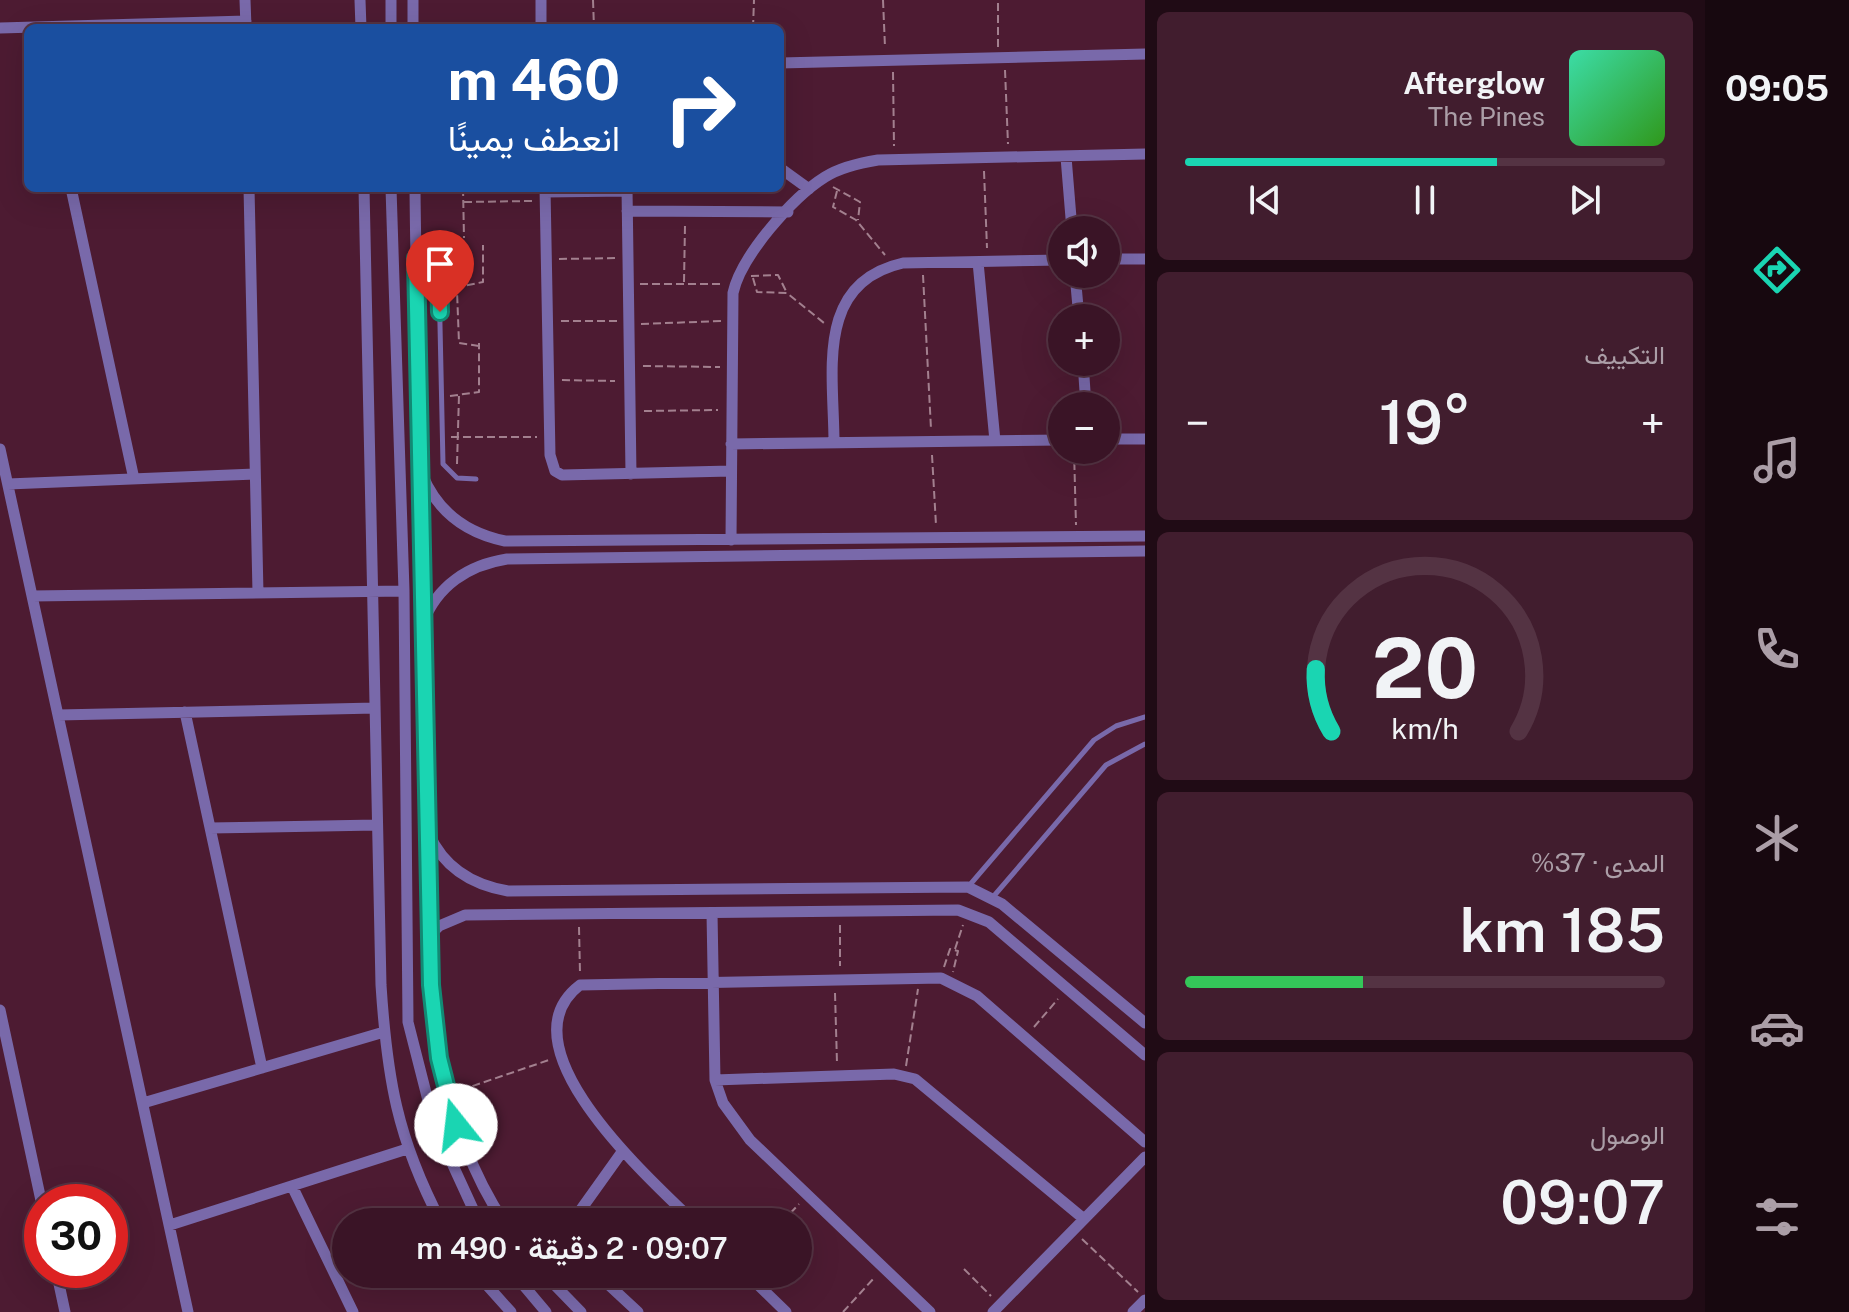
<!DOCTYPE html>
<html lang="ar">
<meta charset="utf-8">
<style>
:root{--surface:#3a1426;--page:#411d2e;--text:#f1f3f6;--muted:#ab9ea7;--line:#543343;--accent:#1ad5b2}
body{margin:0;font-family:"Public Sans",Vazirmatn,sans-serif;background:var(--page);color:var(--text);direction:rtl;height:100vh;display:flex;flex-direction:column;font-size:30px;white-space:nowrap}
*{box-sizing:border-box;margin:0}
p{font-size:26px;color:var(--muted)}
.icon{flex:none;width:44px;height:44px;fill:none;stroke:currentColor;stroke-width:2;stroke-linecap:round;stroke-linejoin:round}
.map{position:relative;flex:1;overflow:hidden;direction:ltr}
.drawer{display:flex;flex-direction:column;gap:12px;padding:12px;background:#200b15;width:560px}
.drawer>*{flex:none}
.guide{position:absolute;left:24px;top:24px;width:760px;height:168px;border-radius:12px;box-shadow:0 8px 32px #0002,0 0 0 2px var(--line);direction:rtl;background:#1a4fa0;color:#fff;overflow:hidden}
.controls{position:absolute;left:1048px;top:216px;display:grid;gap:16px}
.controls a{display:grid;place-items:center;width:72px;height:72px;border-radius:50%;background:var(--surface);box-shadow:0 8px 32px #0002,0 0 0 2px var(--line);font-size:40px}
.speed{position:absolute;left:24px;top:1184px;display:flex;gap:16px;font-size:40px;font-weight:700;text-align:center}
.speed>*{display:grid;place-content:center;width:104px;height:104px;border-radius:50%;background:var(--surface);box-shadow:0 8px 32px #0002,0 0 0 2px var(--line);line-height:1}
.speed .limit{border:12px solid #d22;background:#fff;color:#111}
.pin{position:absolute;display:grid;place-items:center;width:68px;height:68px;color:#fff;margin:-82px -34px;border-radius:50% 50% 50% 0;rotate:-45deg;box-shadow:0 0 8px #0007}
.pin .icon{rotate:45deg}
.me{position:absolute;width:88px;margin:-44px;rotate:344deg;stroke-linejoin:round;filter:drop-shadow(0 0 6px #0008)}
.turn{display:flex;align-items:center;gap:28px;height:168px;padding:0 32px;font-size:36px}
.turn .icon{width:104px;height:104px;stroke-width:2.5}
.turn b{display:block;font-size:56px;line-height:68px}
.big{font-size:60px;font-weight:600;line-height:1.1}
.drawer .card{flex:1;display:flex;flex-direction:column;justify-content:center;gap:12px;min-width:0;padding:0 28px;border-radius:12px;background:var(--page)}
.drawer .dial{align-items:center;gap:0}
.dial svg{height:208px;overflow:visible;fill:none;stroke:var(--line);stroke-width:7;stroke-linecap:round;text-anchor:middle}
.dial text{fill:var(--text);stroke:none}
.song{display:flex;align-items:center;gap:24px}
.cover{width:96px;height:96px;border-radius:12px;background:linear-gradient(135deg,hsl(160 70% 55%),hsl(110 70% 35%))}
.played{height:8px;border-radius:4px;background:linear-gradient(90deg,var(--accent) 65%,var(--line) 65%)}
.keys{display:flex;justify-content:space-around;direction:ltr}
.heat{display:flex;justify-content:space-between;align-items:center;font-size:44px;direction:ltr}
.charge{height:12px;border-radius:6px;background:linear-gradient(90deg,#34c759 37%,var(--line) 0)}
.trip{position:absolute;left:332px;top:1208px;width:480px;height:80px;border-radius:40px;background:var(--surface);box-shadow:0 8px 32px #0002,0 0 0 2px var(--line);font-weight:600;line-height:80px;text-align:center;direction:rtl}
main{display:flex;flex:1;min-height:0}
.tab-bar{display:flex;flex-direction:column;width:144px;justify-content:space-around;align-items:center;background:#17080f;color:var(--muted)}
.tab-bar .icon{width:56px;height:56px}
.tab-bar .selected{color:var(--accent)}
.tab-bar b{font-size:36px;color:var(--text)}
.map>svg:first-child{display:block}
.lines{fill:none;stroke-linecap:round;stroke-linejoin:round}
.path{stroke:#a3808f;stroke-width:2;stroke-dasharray:8 4;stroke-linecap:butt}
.service{stroke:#7969aa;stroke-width:5}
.minor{stroke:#7969aa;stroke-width:11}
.route-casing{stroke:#118a74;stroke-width:20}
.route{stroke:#1ad5b2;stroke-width:14}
</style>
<main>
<nav class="tab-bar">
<b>09:05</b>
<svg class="icon selected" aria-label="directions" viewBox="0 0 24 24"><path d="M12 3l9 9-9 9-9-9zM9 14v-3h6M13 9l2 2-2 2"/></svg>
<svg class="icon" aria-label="music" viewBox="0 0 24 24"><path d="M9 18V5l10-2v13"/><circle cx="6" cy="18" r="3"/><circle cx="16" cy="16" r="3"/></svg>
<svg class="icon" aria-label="phone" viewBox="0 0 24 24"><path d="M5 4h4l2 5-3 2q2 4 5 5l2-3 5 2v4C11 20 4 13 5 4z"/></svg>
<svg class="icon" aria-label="climate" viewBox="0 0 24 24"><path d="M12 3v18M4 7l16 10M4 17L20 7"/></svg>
<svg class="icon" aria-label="car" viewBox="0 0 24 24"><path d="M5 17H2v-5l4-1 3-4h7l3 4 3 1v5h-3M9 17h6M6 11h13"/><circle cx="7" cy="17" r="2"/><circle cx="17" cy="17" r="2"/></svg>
<svg class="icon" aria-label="filters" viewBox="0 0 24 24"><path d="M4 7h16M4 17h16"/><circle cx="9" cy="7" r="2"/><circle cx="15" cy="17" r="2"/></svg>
</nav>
<section class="drawer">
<div class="card">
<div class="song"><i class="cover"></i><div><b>Afterglow</b><p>The Pines</p></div></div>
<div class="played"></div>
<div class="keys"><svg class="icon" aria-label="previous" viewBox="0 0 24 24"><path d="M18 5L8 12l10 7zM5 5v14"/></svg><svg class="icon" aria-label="pause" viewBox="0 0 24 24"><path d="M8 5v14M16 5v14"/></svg><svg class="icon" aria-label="next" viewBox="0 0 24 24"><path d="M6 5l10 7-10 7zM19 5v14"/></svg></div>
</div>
<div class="card"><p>التكييف</p>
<div class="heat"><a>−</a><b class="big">19°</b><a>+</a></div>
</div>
<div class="card dial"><svg viewBox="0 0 100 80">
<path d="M14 69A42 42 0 1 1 86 69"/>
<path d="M14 69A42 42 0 0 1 8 45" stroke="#1ad5b2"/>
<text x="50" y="56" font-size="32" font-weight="700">20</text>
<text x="50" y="72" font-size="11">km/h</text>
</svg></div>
<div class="card"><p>المدى · 37%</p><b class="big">185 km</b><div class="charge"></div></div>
<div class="card"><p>الوصول</p><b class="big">09:07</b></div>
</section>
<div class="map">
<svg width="1145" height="1312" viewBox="0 0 1145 1312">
<rect width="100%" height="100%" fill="#4d1b32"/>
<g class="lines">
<path class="path" d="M593 0 594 28
M883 0 885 47
M753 28 754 0
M998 47V0
M1005 70 1008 144
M893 72 894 146
M984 171 987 248
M833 187 860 202 858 220
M463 188 464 238
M837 191 833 207 856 220 885 255
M464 202 532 201
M559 259 617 258
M923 275 931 429
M751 276 778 275 786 291
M753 278 757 292 787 293 824 323
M684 282 685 225
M640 284H722
M561 321H618
M641 324 722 321
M479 346 459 343 457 291 463 286 483 282V245
M643 366 720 367
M562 380 615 381
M450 396 479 392V343
M644 411 718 410
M451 437H537
M1074 450 1076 525
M932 455 936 525
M457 464 459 395
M840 925V966
M579 927 580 973
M955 949 963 925
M944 967 950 949 958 951 953 972
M835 993 837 1063
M1034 1027 1058 999
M906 1066 918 989
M461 1090 549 1060
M782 1222 799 1204
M1082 1239 1138 1292
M964 1269 991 1296
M843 1312 875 1277"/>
<path class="service" d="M417 258 431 264 439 279 443 464 457 478 476 479
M968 887 1094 740 1116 726 1145 717
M993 897 1106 765 1145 744"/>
<path class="minor" d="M245 0 246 27
M360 0 361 28
M413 0V28
M541 0V28
M0 28 246 21
M391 28V0
M780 63 1145 54
M1066 157 1072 230
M780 168 809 189
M71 188 134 479
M249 188 258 593
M364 188 381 985C387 1078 397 1138 441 1222
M391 188 404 591 408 1022 434 1124 479 1222
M415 188C416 309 421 430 421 552 421 652 423 754 426 854 431 983 430 1111 504 1222
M545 188 550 455 555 471 562 475 731 471
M627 188 631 474
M545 192 627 191
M627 211 788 212
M1106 259H1145
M978 262 995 441
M1075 274 1079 318
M1083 362 1086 406
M1106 439H1145
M834 443C834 373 814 283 903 263L1062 260
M731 444 1062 440
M0 449 188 1312
M422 474C437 511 466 533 505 541L1145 536
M8 484 255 474
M731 540 733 293C741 256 793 197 825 177 841 167 859 163 878 160L1145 154
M32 596 404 591
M423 623C437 586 468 565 507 559L1145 551
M185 712 262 1068
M58 715 375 708
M210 828 377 825
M429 834C444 868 473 885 508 891L968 887 1002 904 1145 1023
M712 913 715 1080 723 1103 750 1140 930 1312
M429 936 439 926 465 915 958 910 989 922 1145 1055
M0 1010 42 1205
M715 1080 894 1074 915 1079 1084 1219
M143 1103 384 1032
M292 1186 353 1312
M572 1222 622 1152
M694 1222C649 1178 500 1046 580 985L941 978 977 996 1145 1142
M170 1225 407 1149
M56 1270 65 1312
M477 1274 511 1312
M514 1274 546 1312
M544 1274 581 1312
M597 1274 638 1312
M747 1274 786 1312
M993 1312 1145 1157
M1133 1312 1145 1300"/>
</g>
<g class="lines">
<defs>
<path id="route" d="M440 312C439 287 443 267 416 258L431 985 439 1058 456 1125"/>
</defs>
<use href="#route" class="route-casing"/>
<use href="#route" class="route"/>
</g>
</svg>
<div class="controls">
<a><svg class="icon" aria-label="sound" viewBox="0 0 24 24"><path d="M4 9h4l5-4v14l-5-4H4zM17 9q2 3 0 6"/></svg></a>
<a>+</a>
<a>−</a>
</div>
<div class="speed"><div class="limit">30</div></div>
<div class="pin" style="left:440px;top:312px;background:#d93025"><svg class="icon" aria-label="arrive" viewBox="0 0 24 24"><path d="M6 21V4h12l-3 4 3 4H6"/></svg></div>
<svg class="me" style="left:456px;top:1125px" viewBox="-20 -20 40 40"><circle r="19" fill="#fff"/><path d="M0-13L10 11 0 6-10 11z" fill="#1ad5b2"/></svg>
<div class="trip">09:07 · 2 دقيقة · 490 m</div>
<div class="guide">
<div class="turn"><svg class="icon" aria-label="right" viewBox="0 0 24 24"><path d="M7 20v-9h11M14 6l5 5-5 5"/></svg><div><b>460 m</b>انعطف يمينًا</div></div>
</div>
</div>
</main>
